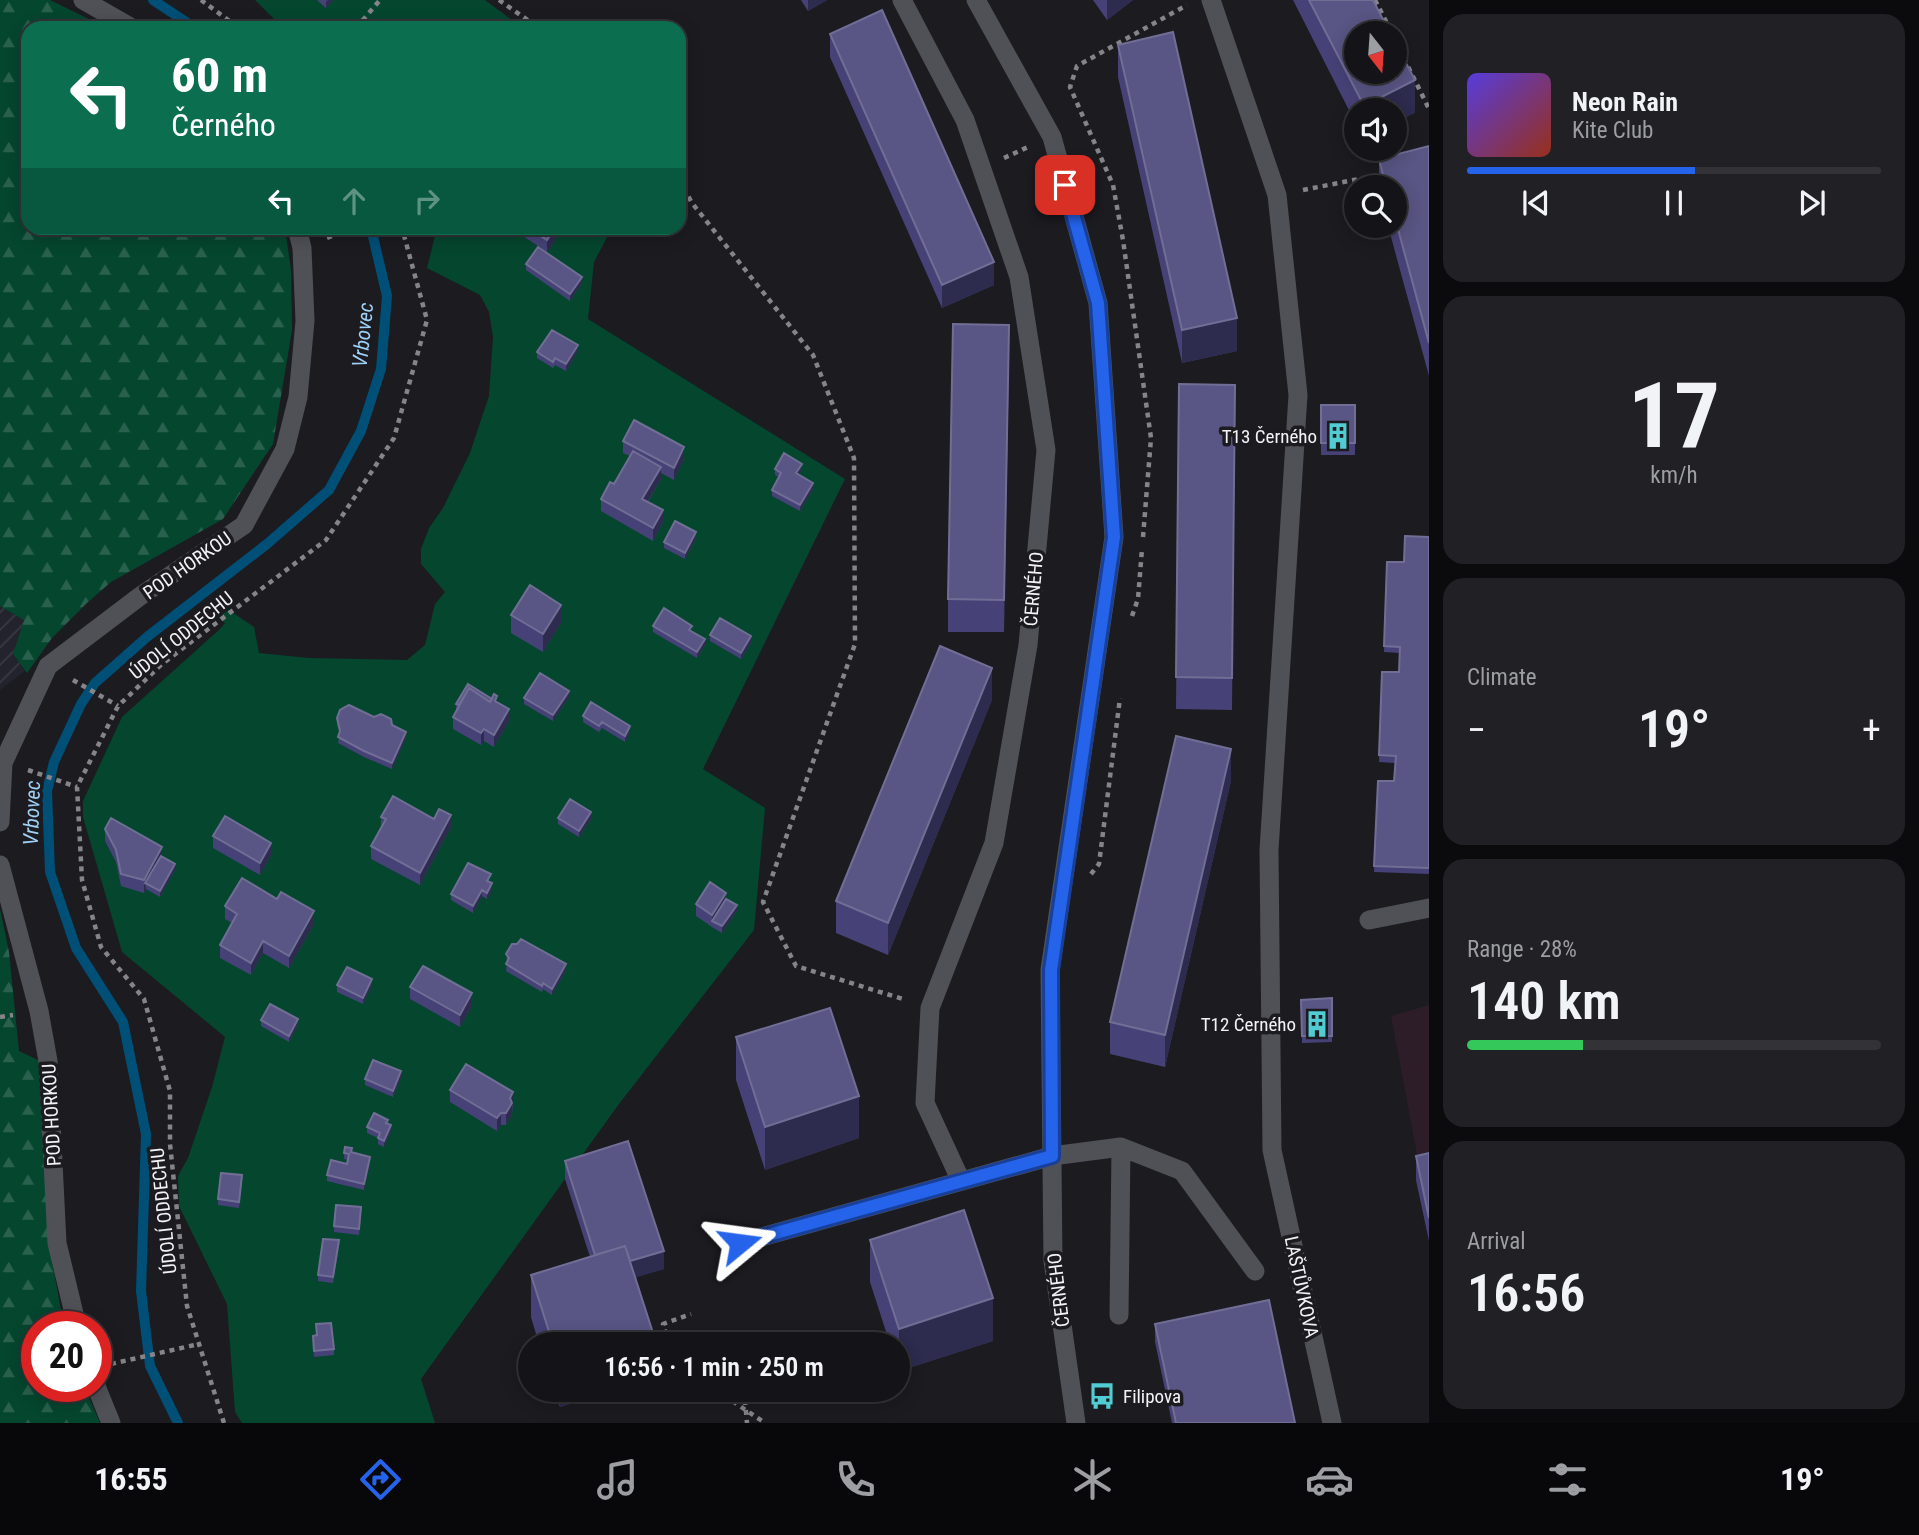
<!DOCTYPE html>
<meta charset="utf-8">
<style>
:root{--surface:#141418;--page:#212125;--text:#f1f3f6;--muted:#9d9ea2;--line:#333337;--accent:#2563eb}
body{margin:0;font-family:"Roboto Condensed",sans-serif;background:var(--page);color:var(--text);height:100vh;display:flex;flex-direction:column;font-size:26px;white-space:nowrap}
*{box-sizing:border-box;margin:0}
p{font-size:23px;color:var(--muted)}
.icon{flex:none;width:38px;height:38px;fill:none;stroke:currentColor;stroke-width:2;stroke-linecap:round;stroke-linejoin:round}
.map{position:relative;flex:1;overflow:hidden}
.panel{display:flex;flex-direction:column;gap:14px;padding:14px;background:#0b0b0d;width:490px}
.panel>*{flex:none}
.hud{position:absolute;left:21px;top:21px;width:665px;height:214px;border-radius:21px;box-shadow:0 4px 18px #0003,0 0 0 2px var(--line);background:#0b6e4f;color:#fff;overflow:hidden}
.needle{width:46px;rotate:163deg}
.buttons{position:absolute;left:1344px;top:21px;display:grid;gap:14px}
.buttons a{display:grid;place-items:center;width:63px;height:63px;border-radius:50%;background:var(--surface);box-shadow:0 4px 18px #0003,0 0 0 2px var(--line);font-size:35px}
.speed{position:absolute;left:21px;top:1311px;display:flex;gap:14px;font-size:35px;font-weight:700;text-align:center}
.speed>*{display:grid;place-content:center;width:91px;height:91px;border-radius:50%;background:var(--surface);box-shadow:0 4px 18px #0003,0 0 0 2px var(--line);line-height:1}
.speed .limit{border:10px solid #d22;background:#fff;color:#111}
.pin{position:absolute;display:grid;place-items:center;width:60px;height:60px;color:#fff;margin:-30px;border-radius:14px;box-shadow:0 4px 10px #0006}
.me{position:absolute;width:77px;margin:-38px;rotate:74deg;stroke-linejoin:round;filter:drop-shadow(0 0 5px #0008)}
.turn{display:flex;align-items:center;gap:24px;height:147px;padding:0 35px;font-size:32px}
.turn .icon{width:91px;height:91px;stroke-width:2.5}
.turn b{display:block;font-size:49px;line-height:60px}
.lanes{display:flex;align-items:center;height:66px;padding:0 35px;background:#0003;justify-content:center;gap:35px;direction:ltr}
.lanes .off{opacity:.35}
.big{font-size:52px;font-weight:600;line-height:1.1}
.panel .widget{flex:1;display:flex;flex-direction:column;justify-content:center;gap:10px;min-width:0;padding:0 24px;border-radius:21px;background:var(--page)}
.panel .dial{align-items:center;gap:0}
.dial b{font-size:91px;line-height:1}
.song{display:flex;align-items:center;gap:21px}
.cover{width:84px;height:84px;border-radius:10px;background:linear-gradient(135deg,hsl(250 70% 55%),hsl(10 70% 35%))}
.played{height:7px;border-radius:4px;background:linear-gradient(90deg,var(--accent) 55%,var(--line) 55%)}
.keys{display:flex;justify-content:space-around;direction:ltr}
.heat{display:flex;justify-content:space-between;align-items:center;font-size:38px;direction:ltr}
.charge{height:10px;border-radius:5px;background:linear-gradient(90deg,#34c759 28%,var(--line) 0)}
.trip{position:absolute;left:518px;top:1332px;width:392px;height:70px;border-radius:35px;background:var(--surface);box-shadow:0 4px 18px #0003,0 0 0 2px var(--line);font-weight:600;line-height:70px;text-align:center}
.tab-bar{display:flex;height:112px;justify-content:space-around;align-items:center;background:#08080a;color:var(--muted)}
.tab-bar .icon{width:49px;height:49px}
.tab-bar .selected{color:var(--accent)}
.tab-bar b{font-size:32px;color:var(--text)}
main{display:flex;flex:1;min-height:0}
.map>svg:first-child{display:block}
.industrial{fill:url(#industrial-furrows)}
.education{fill:#2c1d28}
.green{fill:#05462f}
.forest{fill:url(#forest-firs)}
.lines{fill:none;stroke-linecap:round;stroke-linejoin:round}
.stream{stroke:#004f77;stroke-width:10}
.path{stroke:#858589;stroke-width:4.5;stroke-dasharray:5 5;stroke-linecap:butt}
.service{stroke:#505157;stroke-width:19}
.minor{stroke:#505157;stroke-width:19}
.wall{fill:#464277}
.shaded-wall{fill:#2d2b4e}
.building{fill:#595584;stroke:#716e96;stroke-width:2}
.route-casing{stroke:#184099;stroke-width:18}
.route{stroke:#2563eb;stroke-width:12}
.labels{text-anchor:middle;stroke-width:7;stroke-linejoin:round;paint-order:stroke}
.poi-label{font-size:19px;fill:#f3f3f7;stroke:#1b1b20;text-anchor:end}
.street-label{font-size:19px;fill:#f3f3f7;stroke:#1b1b20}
.water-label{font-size:21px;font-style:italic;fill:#9ed1f6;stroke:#1b1b20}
</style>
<main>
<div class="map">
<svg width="1429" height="1423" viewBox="0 0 1429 1423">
<defs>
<pattern id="industrial-furrows" width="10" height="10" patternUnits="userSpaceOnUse" patternTransform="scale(1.75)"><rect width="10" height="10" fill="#23232e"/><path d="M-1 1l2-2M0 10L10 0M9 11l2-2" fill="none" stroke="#393943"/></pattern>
<pattern id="forest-firs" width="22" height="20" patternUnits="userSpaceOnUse" patternTransform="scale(1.75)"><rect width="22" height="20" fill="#05462f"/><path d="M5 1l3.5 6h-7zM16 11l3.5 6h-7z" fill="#2a614e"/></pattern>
</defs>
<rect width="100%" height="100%" fill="#1b1b20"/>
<path class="industrial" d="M0 606 24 620 13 654 25 671 0 690Z"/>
<path class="education" d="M1429 1005V1241L1415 1177 1421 1176 1391 1016Z"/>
<path class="green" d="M255 0H485L523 28H283Z
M437 228H612L594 262 588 319 845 479 703 769 765 808 754 930 619 1104 421 1379 435 1423H242L235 1412 227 1304 179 1206 178 1176 188 1158 212 1087 225 1037 122 952 83 817V801L122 717 220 629 225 623 213 612 226 608 254 627 259 653 309 658 407 660 425 645 435 604 445 592 421 564V549L429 528 443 508 470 453 489 396 493 337 489 312 480 295 427 268Z"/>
<path class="forest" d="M0 0H50L107 28H28V228H285L291 270 292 330 273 444 223 519 111 582 87 603 52 638 27 673 13 654 24 620 0 606Z
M0 909 9 952 19 1051 42 1062 48 1240 64 1326H37V1386H84L100 1423H0Z"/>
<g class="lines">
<path class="stream" d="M153 0 195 28
M178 1423 150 1366 141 1291 146 1134 123 1022 76 948 50 872 47 791 54 762 81 704 95 683 147 637 267 544 329 490 361 431 381 369 387 296 371 228"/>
<path class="path" d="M201 0 239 28
M499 0 539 28
M1375 0 1392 33
M356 28 380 0
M1395 40 1429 109
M1004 158 1028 147
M679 179 692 203 813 355 854 458 855 644 763 902 796 966 906 1000
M1303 190 1384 174
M327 238 352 228
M1143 537 1151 438 1123 240 1113 185 1070 87 1077 66 1187 5
M1132 616 1138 599 1142 549
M73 680 118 706
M28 770 77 787
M1091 874 1099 864 1120 698
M0 1017 13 1015
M669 1344 663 1324 691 1314
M111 1364 199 1344
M716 1390 765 1423
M744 1390 747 1423
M224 1423 187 1306 170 1144V1091L144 999 101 947 82 880 77 787 118 706 162 664 326 540 394 438 427 320 402 228"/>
<path class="service" d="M83 0 132 28
M902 0 965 120 1019 277 1046 450 1028 645 994 843 930 1008 925 1103 961 1181
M1211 0 1277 195 1298 395 1269 850 1272 1150 1332 1423
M0 822 3 763 48 666 139 597 244 525 285 449 298 397 305 321 302 248 297 228
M0 865 39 1011 48 1061 57 1243 77 1326
M740 1243 1052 1156 1121 1147 1182 1171 1255 1271
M1119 1315 1121 1147
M96 1386 111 1423"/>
<path class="minor" d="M976 0 1052 137 1098 303 1114 537 1050 970 1053 1261 1076 1423
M1369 920 1429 908"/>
</g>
<path class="wall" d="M317 0H333L326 8Z
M801 0H827L808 11Z
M1093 0H1133L1107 20Z
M1293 0H1373L1415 113 1395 110H1356V124Z
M830 34 994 285 942 308 830 57Z
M1118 45 1237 351 1182 363 1118 77Z
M1429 146V376L1388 226H1395V187H1379V159Z
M511 228H563L547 252Z
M526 264 582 283 570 301 526 270Z
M578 351 566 371 555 365 553 368 537 358V352Z
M1009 358 1004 632H948V599Z
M1179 384 1235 385 1232 710 1176 709Z
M1321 405H1355V455H1321Z
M623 441 684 459 674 480 661 473V479L648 502 663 522 653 541 601 511V499L614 484 630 456 623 453Z
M775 469 802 470 798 475 813 489 800 511 772 496V490L779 477 775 475Z
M1429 537V874L1374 872 1378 781H1394L1395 763 1379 762 1382 672H1399L1400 653 1384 652 1387 562H1404Z
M696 538 685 559 664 548V542Z
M511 615 561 623 543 652 511 633Z
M653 626 692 632 705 645 697 658 653 632Z
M710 635 751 643 741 659 710 641Z
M569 697 553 721 524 704V698Z
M992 700 888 955 836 933V901Z
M497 702 509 721 494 747 484 741 481 745 453 729V717L456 710V704Z
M583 716 630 732 625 742 602 728 599 732 583 722Z
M337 718 392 725 406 738 392 769 364 757 338 743 340 734 337 724Z
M1231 781 1165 1067 1110 1054V1022Z
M381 817 434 819 451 827 420 885 371 859V846L381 827Z
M558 818 591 819 579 837 558 824Z
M105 829 162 857 175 870 160 897 146 889 144 893 121 886 116 862 105 841Z
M213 836 271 855 260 875 213 848Z
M491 881 490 882 492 890 487 899 482 896 473 913 451 900V894Z
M726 899 737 911 722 933 712 927 696 916V904Z
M225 906 314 924 289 968 263 953 251 975 220 958V945L232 923 225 919Z
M506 954 566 970 552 995 543 989 542 992 506 971 507 962Z
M337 985H372L363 1004 337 992Z
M410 987 472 1006 460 1027 410 999Z
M1332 998V1042L1302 1043 1301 1000Z
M261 1020 298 1025 289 1042 261 1026Z
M736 1037 859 1138 765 1170 736 1080Z
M401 1077 393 1097 365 1085V1079Z
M450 1090 513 1105 512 1115 506 1125H501L497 1131 450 1102Z
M388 1124 391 1131 384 1147 378 1144V1138L367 1133V1127Z
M352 1152 370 1163 364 1190 327 1181V1175L347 1164 348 1160 344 1159V1153Z
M1429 1153V1241L1416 1180V1156Z
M565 1161 664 1269 635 1277 654 1344H539L531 1317V1275L590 1257 565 1179Z
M242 1182 239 1208 218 1205V1199Z
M361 1213 359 1235 334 1232V1226Z
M870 1240 993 1341 899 1371 898 1344H890L870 1282Z
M339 1246 333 1283 318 1281V1275Z
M316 1324 334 1349V1355L314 1357 313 1342 316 1335Z
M1155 1324 1295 1423H1172L1155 1342Z
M554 1390H616L560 1407Z"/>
<path class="shaded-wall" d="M328 0H333L326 8V2Z
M808 0H827L808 11Z
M1107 0H1133L1107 20Z
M1415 80V113L1395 123V110H1364V106Z
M555 228H563L547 252V240Z
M994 262V285L942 308V285Z
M582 277V283L570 301V294Z
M1237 318V351L1182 363V330Z
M1009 325V358L1004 632V600Z
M578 345V351L566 371V364Z
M684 447V459L674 480V468Z
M802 464V470L796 479V473Z
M661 467V479L642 511V499Z
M813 483V489L800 511V505Z
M663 510V522L653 541V528Z
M696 532V538L685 559V553Z
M561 605V623L543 652V634Z
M751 636V643L741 659V653Z
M705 639V645L697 658V652Z
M992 668V700L888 955V923Z
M569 691V697L553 721V715Z
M509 709V721L494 747V735Z
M630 726V732L625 742V736Z
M484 729V741L481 745V733Z
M406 732V738L392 769V763Z
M1231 749V781L1165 1067V1035Z
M591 812V819L579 837V831Z
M451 815V827L420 885V873Z
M271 843V855L260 875V863Z
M162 847V859L145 883 146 889 144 893V880Z
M175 864V870L160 897V891Z
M492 883V890L487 899V893Z
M482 890V896L473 913V906Z
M726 893V906L712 921V927V915Z
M737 905V911L722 933V926Z
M314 911V924L289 968V956Z
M263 941V953L251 975V963Z
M566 964V970L552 995V989Z
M372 979V985L363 1004V998Z
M472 993V1006L460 1027V1015Z
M298 1019V1025L289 1042V1036Z
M401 1071V1077L393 1097V1091Z
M513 1092 512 1115 506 1125V1113L510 1098Z
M859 1096V1138L765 1170V1127Z
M501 1113V1125L497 1131V1118Z
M391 1125V1131L384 1147V1141Z
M370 1157V1163L364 1190V1184Z
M664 1251V1269L621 1282 619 1264Z
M993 1298V1341L899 1371V1329Z
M654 1336V1344H626Z
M560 1390H616L560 1407Z"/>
<path class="building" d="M1309 0H1373L1390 33H1356V72H1395V42L1415 80 1364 106Z
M882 10 994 262 942 285 830 34Z
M1173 32 1237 318 1182 330 1118 45Z
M1429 146V343L1395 218V187H1386L1379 159Z
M529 228H555L547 240Z
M538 247 582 277 570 294 526 264Z
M953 324 1009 325 1004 600 948 599Z
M552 330 578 345 566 364 555 358 553 362 537 352Z
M1179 384 1235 385 1232 678 1176 677Z
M1321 405H1355V443H1321Z
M634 420 684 447 674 468 623 441Z
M633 451 661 467 642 499 663 510 653 528 601 499 610 482 614 484Z
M784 453 802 464 796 473 813 483 800 505 772 490 781 473 775 469Z
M675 521 696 532 685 553 664 542Z
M1405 536 1429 537V868L1374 866 1378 781H1394L1396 756 1379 755 1382 672H1399L1400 647 1384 646 1387 562H1404Z
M530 585 561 605 543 634 511 615Z
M664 608 692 626 689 630 705 639 697 652 653 626Z
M720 618 751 636 741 653 710 635Z
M940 646 992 668 888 923 836 901Z
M540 673 569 691 553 715 524 698Z
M468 684 492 699 490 702 469 688 459 705 456 704Z
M469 688 490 702 494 694 497 696 495 701 509 709 494 735 484 729 481 733 453 717Z
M591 702 630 726 625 736 602 722 599 726 583 716Z
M349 705 374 717 381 714 391 719 392 725 406 732 392 763 364 751 338 737 340 731 337 718 340 710Z
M1176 736 1231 749 1165 1035 1110 1022Z
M393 796 434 819 439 809 451 815 420 873 371 846 386 819 381 817Z
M570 799 591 812 579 831 558 818Z
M225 816 271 843 260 863 213 836Z
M111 818 162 847 144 880 121 874 116 850 105 829Z
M161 856 175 864 160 891 145 883Z
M468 863 491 874 487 881 492 883 487 893 482 890 473 906 451 894Z
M242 878 277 899 281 892 314 911 289 956 263 941 251 963 220 945 237 914 225 906Z
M710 882 726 893 712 915 696 904Z
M726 899 737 905 722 926 712 921Z
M521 939 566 964 552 989 543 983 542 986 506 964 509 958 506 954 512 944H517Z
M423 966 472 993 460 1015 410 987Z
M347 967 372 979 363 998 337 985Z
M1332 998V1036H1302L1301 1000Z
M270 1004 298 1019 289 1036 261 1020Z
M830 1008 859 1096 765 1127 736 1037Z
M373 1060 401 1071 393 1091 365 1079Z
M466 1064 513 1092 510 1098 512 1103 506 1113H501L497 1118 450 1090Z
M374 1113 388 1120 386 1123 391 1125 384 1141 378 1138 380 1133 367 1127Z
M628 1141 664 1251 630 1261 625 1246 595 1255 565 1161Z
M345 1147 352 1148 351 1152 370 1157 364 1184 327 1175 331 1160 347 1164 349 1154 344 1153Z
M1429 1153V1218L1416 1156Z
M221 1173 242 1175 239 1202 218 1199Z
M336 1205 361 1207 359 1229 334 1226Z
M964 1210 993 1298 899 1329 870 1240Z
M323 1239 339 1240 333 1277 318 1275Z
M625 1246 654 1336 626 1344H553L531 1275Z
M1269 1300 1295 1423H1176L1155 1324Z
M331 1323 334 1349 314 1351 313 1336 317 1335 316 1324Z"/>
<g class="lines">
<defs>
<path id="route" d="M740 1243 1052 1156 1051 970 1114 537 1098 303 1065 185"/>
</defs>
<use href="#route" class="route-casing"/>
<use href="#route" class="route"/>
</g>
<defs>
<symbol id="building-bare" viewBox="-9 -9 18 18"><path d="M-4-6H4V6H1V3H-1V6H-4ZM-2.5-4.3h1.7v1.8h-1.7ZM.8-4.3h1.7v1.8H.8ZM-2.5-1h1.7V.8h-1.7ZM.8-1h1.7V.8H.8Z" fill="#51ccd3" stroke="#1b1b20" stroke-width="2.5" paint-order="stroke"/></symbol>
<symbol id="bus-bare" viewBox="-9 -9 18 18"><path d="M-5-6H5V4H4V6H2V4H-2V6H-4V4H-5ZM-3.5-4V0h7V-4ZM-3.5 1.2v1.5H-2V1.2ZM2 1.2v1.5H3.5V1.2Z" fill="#51ccd3" stroke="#1b1b20" stroke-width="2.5" paint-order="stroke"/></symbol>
</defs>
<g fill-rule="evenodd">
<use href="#building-bare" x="1319" y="417" width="38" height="38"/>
<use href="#building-bare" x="1298" y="1005" width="38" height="38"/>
<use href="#bus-bare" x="1083" y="1377" width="38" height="38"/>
</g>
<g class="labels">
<g class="poi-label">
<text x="1317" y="443">T13 Černého</text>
<text x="1296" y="1031">T12 Černého</text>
<text x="1123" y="1403" text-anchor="start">Filipova</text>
</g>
<g class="street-label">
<text transform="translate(187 565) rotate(-35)" y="7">POD HORKOU</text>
<text transform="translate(1033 589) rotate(-85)" y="7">ČERNÉHO</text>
<text transform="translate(181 635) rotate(-39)" y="7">ÚDOLÍ ODDECHU</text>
<text transform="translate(51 1115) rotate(-93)" y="7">POD HORKOU</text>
<text transform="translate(163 1211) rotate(-96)" y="7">ÚDOLÍ ODDECHU</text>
<text transform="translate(1302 1287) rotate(78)" y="7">LAŠTŮVKOVA</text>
<text transform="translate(1058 1290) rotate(-97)" y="7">ČERNÉHO</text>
</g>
<g class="water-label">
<text transform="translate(363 335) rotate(-84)" y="7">Vrbovec</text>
<text transform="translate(32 813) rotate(-88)" y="7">Vrbovec</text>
</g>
</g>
</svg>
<div class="buttons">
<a><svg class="needle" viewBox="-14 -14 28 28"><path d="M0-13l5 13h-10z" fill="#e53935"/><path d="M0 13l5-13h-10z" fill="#9d9ea2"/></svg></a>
<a><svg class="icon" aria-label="sound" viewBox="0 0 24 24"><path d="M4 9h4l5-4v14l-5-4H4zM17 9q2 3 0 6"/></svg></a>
<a><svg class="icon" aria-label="search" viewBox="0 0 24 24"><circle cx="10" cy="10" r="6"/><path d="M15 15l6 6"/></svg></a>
</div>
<div class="speed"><div class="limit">20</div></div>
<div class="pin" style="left:1065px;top:185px;background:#d93025"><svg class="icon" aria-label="arrive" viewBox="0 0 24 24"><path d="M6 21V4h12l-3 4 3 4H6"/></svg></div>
<svg class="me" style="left:740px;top:1243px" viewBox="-20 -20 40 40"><path d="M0-17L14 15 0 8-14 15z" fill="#2563eb" stroke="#fff" stroke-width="4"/></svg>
<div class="trip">16:56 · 1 min · 250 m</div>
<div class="hud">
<div class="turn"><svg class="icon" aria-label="left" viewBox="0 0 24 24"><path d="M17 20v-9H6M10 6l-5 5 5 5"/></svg><div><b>60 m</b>Černého</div></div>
<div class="lanes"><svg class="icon" aria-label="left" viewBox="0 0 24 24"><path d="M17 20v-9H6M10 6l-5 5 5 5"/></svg><svg class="icon off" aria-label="ahead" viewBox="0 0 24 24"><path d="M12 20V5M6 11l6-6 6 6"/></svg><svg class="icon off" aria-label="right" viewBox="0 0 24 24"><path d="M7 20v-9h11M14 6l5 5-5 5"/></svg></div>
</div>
</div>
<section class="panel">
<div class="widget">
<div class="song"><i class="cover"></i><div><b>Neon Rain</b><p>Kite Club</p></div></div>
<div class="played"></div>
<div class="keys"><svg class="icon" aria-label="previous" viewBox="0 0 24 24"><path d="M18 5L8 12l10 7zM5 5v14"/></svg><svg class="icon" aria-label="pause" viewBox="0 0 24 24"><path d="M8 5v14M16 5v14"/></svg><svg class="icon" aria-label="next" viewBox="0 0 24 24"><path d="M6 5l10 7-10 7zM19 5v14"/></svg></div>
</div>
<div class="widget dial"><b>17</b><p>km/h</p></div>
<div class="widget"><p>Climate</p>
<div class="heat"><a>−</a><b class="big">19°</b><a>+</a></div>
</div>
<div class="widget"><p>Range · 28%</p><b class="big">140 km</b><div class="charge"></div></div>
<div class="widget"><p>Arrival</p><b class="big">16:56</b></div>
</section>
</main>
<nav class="tab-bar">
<b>16:55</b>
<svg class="icon selected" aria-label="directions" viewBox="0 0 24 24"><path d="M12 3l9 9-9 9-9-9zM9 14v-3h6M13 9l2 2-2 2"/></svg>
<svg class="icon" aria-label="music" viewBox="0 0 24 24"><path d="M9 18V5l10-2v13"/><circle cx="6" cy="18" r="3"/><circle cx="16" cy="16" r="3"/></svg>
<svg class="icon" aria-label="phone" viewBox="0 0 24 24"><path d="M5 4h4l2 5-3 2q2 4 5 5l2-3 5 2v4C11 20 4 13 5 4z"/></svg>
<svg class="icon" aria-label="climate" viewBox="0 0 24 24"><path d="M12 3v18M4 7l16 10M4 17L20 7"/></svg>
<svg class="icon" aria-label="car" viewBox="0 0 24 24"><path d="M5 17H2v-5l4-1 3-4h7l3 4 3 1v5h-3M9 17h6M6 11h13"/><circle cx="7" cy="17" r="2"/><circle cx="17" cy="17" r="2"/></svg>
<svg class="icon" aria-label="filters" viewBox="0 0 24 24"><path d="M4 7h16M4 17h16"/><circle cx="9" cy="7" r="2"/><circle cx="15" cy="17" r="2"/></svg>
<b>19°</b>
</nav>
